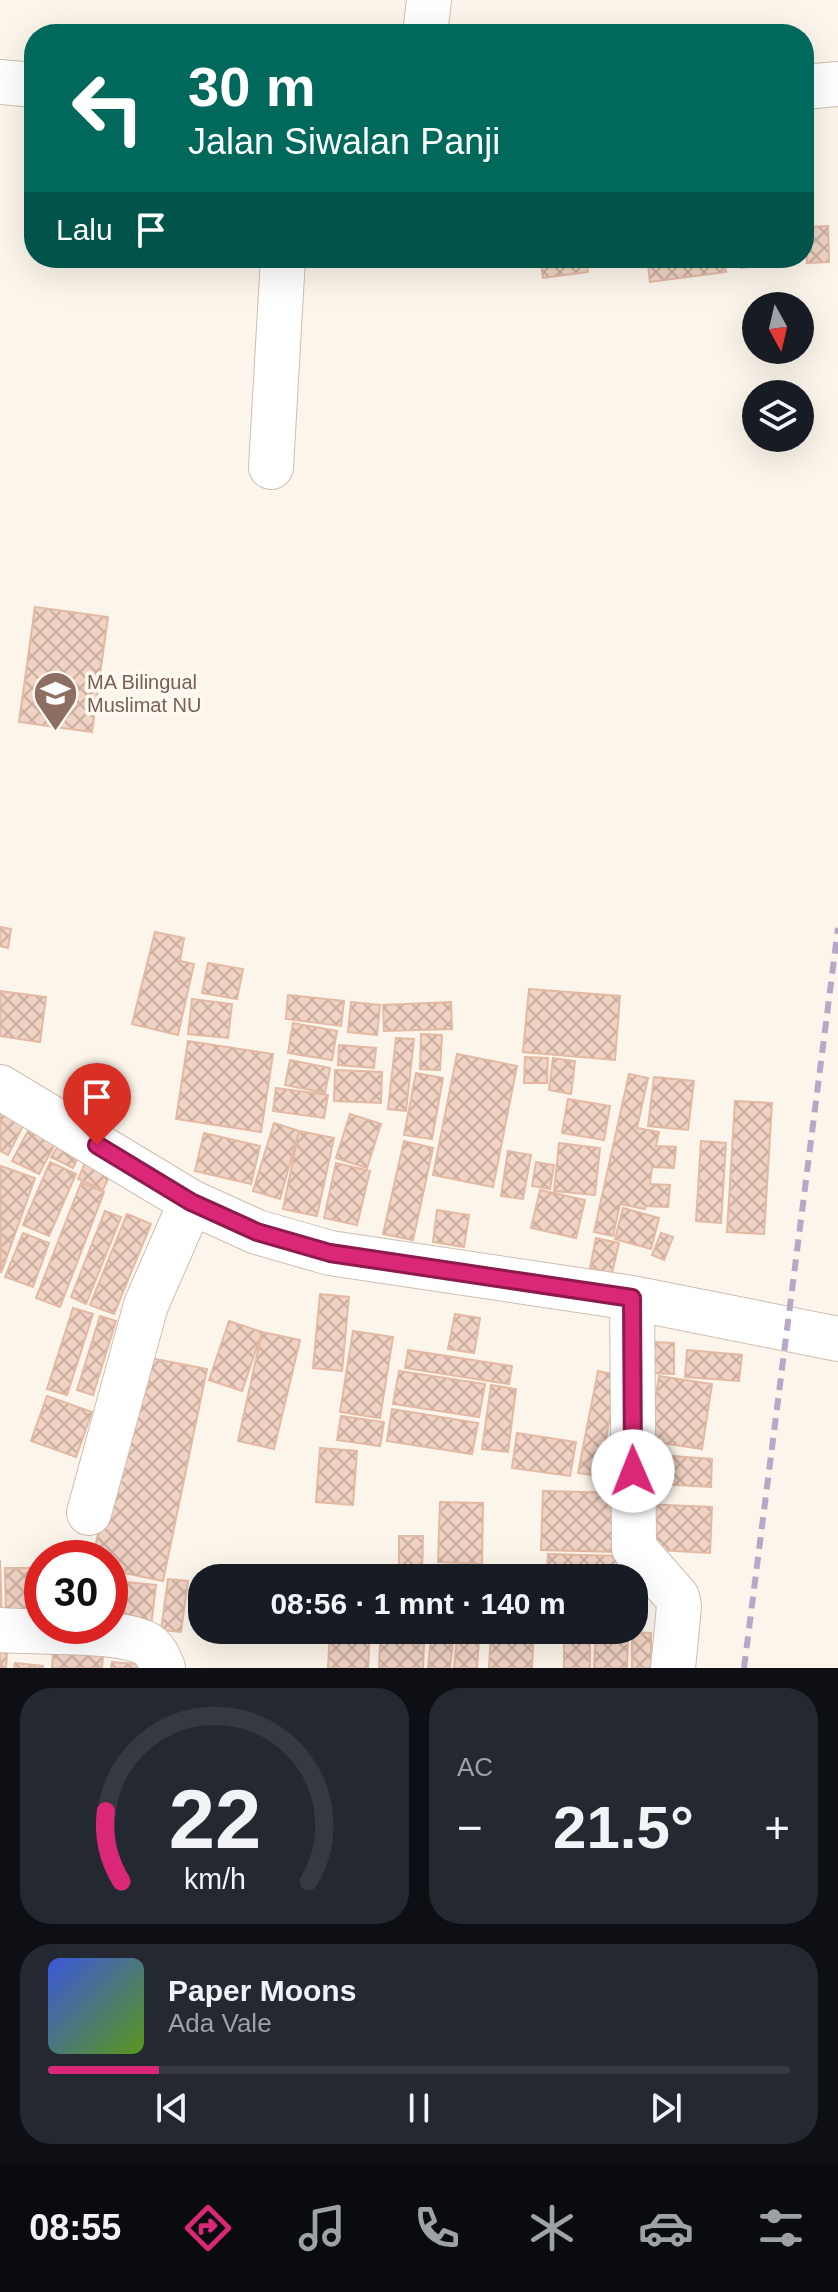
<!DOCTYPE html>
<html lang="id">
<meta charset="utf-8">
<style>
:root{--surface:#171b24;--page:#242831;--text:#f1f3f6;--muted:#9ea1a6;--line:#363941;--accent:#db2777}
body{margin:0;font-family:Arial,sans-serif;background:var(--page);color:var(--text);height:100vh;display:flex;flex-direction:column;font-size:30px;white-space:nowrap}
*{box-sizing:border-box;margin:0}
p{font-size:26px;color:var(--muted)}
.icon{flex:none;width:44px;height:44px;fill:none;stroke:currentColor;stroke-width:2;stroke-linecap:round;stroke-linejoin:round}
.map{position:relative;height:1668px;overflow:hidden}
.drawer{display:flex;flex-direction:column;gap:20px;padding:20px;background:#0d0f14;flex:1}
.drawer>*{flex:none}
.top-card{position:absolute;left:24px;top:24px;width:790px;height:244px;border-radius:32px;box-shadow:0 8px 32px #0002;background:#00695c;color:#fff;overflow:hidden}
.needle{width:52px;rotate:172deg}
.controls{position:absolute;left:742px;top:292px;display:grid;gap:16px}
.controls a{display:grid;place-items:center;width:72px;height:72px;border-radius:50%;background:var(--surface);box-shadow:0 8px 32px #0002;font-size:40px}
.speed{position:absolute;left:24px;top:1540px;display:flex;gap:16px;font-size:40px;font-weight:700;text-align:center}
.speed>*{display:grid;place-content:center;width:104px;height:104px;border-radius:50%;background:var(--surface);box-shadow:0 8px 32px #0002;line-height:1}
.speed .limit{border:12px solid #d22;background:#fff;color:#111}
.pin{position:absolute;display:grid;place-items:center;width:68px;height:68px;color:#fff;margin:-82px -34px;border-radius:50% 50% 50% 0;rotate:-45deg;box-shadow:0 0 8px #0007}
.pin .icon{rotate:45deg}
.me{position:absolute;width:88px;margin:-44px;rotate:359deg;stroke-linejoin:round;filter:drop-shadow(0 0 6px #0008)}
.turn{display:flex;align-items:center;gap:28px;height:168px;padding:0 32px;font-size:36px}
.turn .icon{width:104px;height:104px;stroke-width:2.5}
.turn b{display:block;font-size:56px;line-height:68px}
.then{display:flex;align-items:center;height:76px;padding:0 32px;background:#0003;gap:16px;font-size:30px}
.big{font-size:60px;font-weight:800;line-height:1.1}
.drawer .tile{flex:1;display:flex;flex-direction:column;justify-content:center;gap:12px;min-width:0;padding:0 28px;border-radius:32px;background:var(--page)}
.drawer .dial{align-items:center;gap:0}
.dial svg{height:208px;overflow:visible;fill:none;stroke:var(--line);stroke-width:7;stroke-linecap:round;text-anchor:middle}
.dial text{fill:var(--text);stroke:none}
.song{display:flex;align-items:center;gap:24px}
.cover{width:96px;height:96px;border-radius:12px;background:linear-gradient(135deg,hsl(230 70% 55%),hsl(90 70% 35%))}
.played{height:8px;border-radius:4px;background:linear-gradient(90deg,var(--accent) 15%,var(--line) 15%)}
.keys{display:flex;justify-content:space-around;direction:ltr}
.heat{display:flex;justify-content:space-between;align-items:center;font-size:44px;direction:ltr}
.drawer .tiles{flex:1;display:grid;gap:20px;grid-template-columns:1fr 1fr}
.tile:last-child{grid-column:span 2}
.trip{position:absolute;left:188px;top:1564px;width:460px;height:80px;border-radius:32px;background:var(--surface);box-shadow:0 8px 32px #0002;font-weight:800;line-height:80px;text-align:center}
.tab-bar{display:flex;height:128px;justify-content:space-around;align-items:center;background:#090b0e;color:var(--muted)}
.tab-bar .icon{width:56px;height:56px}
.tab-bar .active{color:var(--accent)}
.tab-bar b{font-size:36px;color:var(--text)}
.map>svg:first-child{display:block}
.building{fill:url(#building-cross-hatch);stroke:#e4b9a3;stroke-width:2}
.lines{fill:none;stroke-linecap:round;stroke-linejoin:round}
.minor-casing{stroke:#cfbdb0;stroke-width:46}
.minor{stroke:#fff;stroke-width:44}
.rail{stroke:#b8a8c7;stroke-width:6;stroke-dasharray:12 8;stroke-linecap:butt}
.route-casing{stroke:#8e194d;stroke-width:20}
.route{stroke:#db2777;stroke-width:14}
.labels{text-anchor:middle;stroke-width:7;stroke-linejoin:round;paint-order:stroke}
.education-label{font-size:20px;fill:#785e54;stroke:#fff9f2;text-anchor:start}
</style>
<div class="map">
<svg width="838" height="1668" viewBox="0 0 838 1668">
<defs>
<pattern id="building-cross-hatch" width="8" height="8" patternUnits="userSpaceOnUse" patternTransform="scale(2)"><rect width="8" height="8" fill="#f1d3c3"/><path d="M0 0l8 8M0 8l8-8" fill="none" stroke="#c8aea1"/></pattern>
</defs>
<rect width="100%" height="100%" fill="#fcf5eb"/>
<path class="building" d="M828 226 829 262 807 263 806 227Z
M540 258H586L588 272 543 278Z
M593 258H637V265L594 267Z
M647 258H724L726 272 650 282Z
M740 258H765L766 265 741 268Z
M35 607 108 617 92 732 19 722Z
M0 927 11 929 8 948 0 946Z
M155 932 184 938 180 961 194 964 178 1035 132 1024Z
M208 963 243 969 237 999 202 993Z
M529 989 620 996 615 1060 523 1052Z
M0 991 46 997 40 1042 0 1036Z
M288 995 344 1001 341 1026 286 1019Z
M192 999 232 1004 228 1038 188 1034Z
M351 1002 380 1005 377 1035 348 1032Z
M451 1002 452 1029 384 1031 383 1005Z
M293 1023 337 1031 332 1060 288 1053Z
M421 1034 442 1035 440 1070 420 1069Z
M396 1038 414 1039 406 1111 388 1109Z
M188 1041 273 1054 261 1132 176 1119Z
M339 1045 376 1048 374 1068 338 1065Z
M457 1054 517 1066 493 1187 433 1175Z
M525 1057 548 1058 547 1083H524Z
M553 1058 575 1061 571 1094 549 1090Z
M290 1060 330 1068 325 1093 285 1085Z
M335 1070 382 1072 381 1103 334 1101Z
M416 1073 443 1078 432 1139 404 1135Z
M629 1074 648 1078 637 1128 659 1132 656 1146 676 1147 674 1168 652 1167 650 1184 670 1185 668 1207 646 1206 645 1209 620 1204 613 1236 594 1232Z
M654 1077 694 1081 688 1130 648 1126Z
M276 1088 328 1095 324 1118 273 1111Z
M568 1099 610 1106 604 1140 562 1133Z
M735 1101 772 1103 764 1234 727 1232Z
M4 1107 27 1118 8 1155 0 1151V1114Z
M350 1114 381 1124 367 1168 336 1158Z
M274 1123 299 1131 280 1199 253 1191Z
M29 1129 56 1142 39 1174 12 1161Z
M299 1131 334 1138 317 1216 283 1209Z
M204 1133 260 1146 251 1184 195 1171Z
M61 1141 81 1152 73 1168 51 1157Z
M404 1141 433 1148 413 1240 383 1234Z
M701 1141 726 1143 721 1223 696 1221Z
M559 1143 600 1148 595 1195 554 1191Z
M508 1151 531 1155 523 1199 501 1196Z
M88 1156 113 1168 103 1190 78 1179Z
M50 1162 76 1174 49 1236 23 1225Z
M536 1162 554 1165 550 1189 532 1186Z
M336 1163 370 1171 357 1225 324 1218Z
M1 1166 35 1178 1 1273 0 1169Z
M81 1183 104 1192 60 1307 36 1298Z
M540 1190 585 1200 576 1238 531 1228Z
M623 1208 659 1218 651 1249 615 1239Z
M437 1210 469 1215 464 1247 433 1242Z
M105 1211 121 1217 86 1304 71 1297Z
M127 1214 151 1224 114 1314 90 1305Z
M23 1233 49 1243 33 1287 5 1277Z
M661 1233 673 1237 664 1260 652 1255Z
M596 1238 619 1243 612 1273 590 1268Z
M320 1294 349 1297 342 1371 313 1368Z
M73 1308 93 1314 67 1395 47 1389Z
M455 1314 480 1318 474 1353 448 1349Z
M100 1316 116 1321 93 1395 77 1390Z
M229 1321 262 1332 242 1391 209 1380Z
M353 1331 393 1337 380 1418 340 1412Z
M262 1332 300 1340 274 1449 238 1441Z
M653 1342 674 1343V1374L652 1373Z
M408 1350 512 1366 509 1384 405 1368Z
M687 1350 742 1355 739 1381 685 1377Z
M135 1355 207 1369 163 1581 110 1570V1558H93Z
M399 1371 485 1384 479 1417 393 1404Z
M598 1371 618 1375 599 1476 578 1473Z
M659 1376 712 1384 702 1449 648 1441Z
M491 1385 516 1389 508 1452 482 1449Z
M47 1396 92 1412 76 1457 31 1441Z
M392 1409 478 1423 472 1454 387 1441Z
M341 1416 384 1422 380 1446 337 1440Z
M517 1433 576 1442 570 1476 512 1468Z
M320 1448 357 1451 353 1505 316 1502Z
M645 1454 712 1459 711 1487 644 1483Z
M543 1491 621 1493 618 1552 541 1550Z
M440 1502 483 1503 482 1564 438 1562Z
M642 1504 712 1507 710 1553 640 1549Z
M399 1536H423L422 1578H399Z
M548 1554 618 1556V1578H547Z
M0 1560 2 1623H0Z
M5 1568H35V1621H6Z
M444 1573 526 1577V1578H444Z
M168 1579 188 1581 181 1632 161 1630Z
M125 1582 156 1585 150 1634 119 1631Z
M330 1630 370 1631 368 1668H328Z
M491 1630H534L532 1668H489Z
M564 1630H590V1668H564Z
M596 1630H628L627 1668H594Z
M632 1632 651 1633V1668H632Z
M457 1638 479 1640 477 1668H454Z
M431 1639 453 1642 450 1668H428Z
M0 1641H8L6 1668H0Z
M54 1641 104 1644 102 1668H52Z
M380 1642 424 1644 423 1668H379Z
M112 1662 158 1666V1668H111Z
M15 1663 43 1666V1668H14Z"/>
<g class="lines">
<defs>
<path id="minor" d="M425 34 429 0
M0 82 34 85
M804 87 838 84
M271 467 283 258
M0 1087 191 1202 257 1232 330 1253 632 1298 838 1339
M632 1298 634 1548 677 1597 679 1606 673 1668
M89 1513 146 1305 191 1202
M0 1630C36 1633 115 1629 145 1643 155 1648 159 1658 163 1668"/>
</defs>
<use href="#minor" class="minor-casing"/>
<use href="#minor" class="minor"/>
<path class="rail" d="M744 1668 838 928"/>
</g>
<g class="lines">
<defs>
<path id="route" d="M97 1145 191 1202 257 1232 330 1253 632 1298 633 1471"/>
</defs>
<use href="#route" class="route-casing"/>
<use href="#route" class="route"/>
</g>
<defs>
<symbol id="school-pin" viewBox="-11 -11 22 30"><path d="M0 17L-7.5 6A9.5 9.5 0 1 1 7.5 6Z" fill="#8d6e63" stroke="#fff9f2"/><path d="M0-5L7-2L0 1L-7-2ZM-4 1L0 2.5L4 1V4Q0 6-4 4Z" fill="#fff"/></symbol>
</defs>
<g fill-rule="evenodd">
<use href="#school-pin" x="30" y="668" width="51" height="69"/>
</g>
<g class="labels">
<g class="education-label">
<text x="87" y="689">MA Bilingual<tspan x="87" dy="23">Muslimat NU</tspan></text>
</g>
</g>
</svg>
<div class="controls">
<a><svg class="needle" viewBox="-14 -14 28 28"><path d="M0-13l5 13h-10z" fill="#e53935"/><path d="M0 13l5-13h-10z" fill="#9ea1a6"/></svg></a>
<a><svg class="icon" aria-label="layers" viewBox="0 0 24 24"><path d="M12 4l9 5-9 5-9-5zM3 14l9 5 9-5"/></svg></a>
</div>
<div class="speed"><div class="limit">30</div></div>
<div class="pin" style="left:97px;top:1145px;background:#d93025"><svg class="icon" aria-label="arrive" viewBox="0 0 24 24"><path d="M6 21V4h12l-3 4 3 4H6"/></svg></div>
<svg class="me" style="left:633px;top:1471px" viewBox="-20 -20 40 40"><circle r="19" fill="#fff"/><path d="M0-13L10 11 0 6-10 11z" fill="#db2777"/></svg>
<div class="trip">08:56 · 1 mnt · 140 m</div>
<div class="top-card">
<div class="turn"><svg class="icon" aria-label="left" viewBox="0 0 24 24"><path d="M17 20v-9H6M10 6l-5 5 5 5"/></svg><div><b>30 m</b>Jalan Siwalan Panji</div></div>
<div class="then">Lalu<svg class="icon" aria-label="arrive" viewBox="0 0 24 24"><path d="M6 21V4h12l-3 4 3 4H6"/></svg></div>
</div>
</div>
<section class="drawer">
<div class="tiles">
<div class="tile dial"><svg viewBox="0 0 100 80">
<path d="M14 69A42 42 0 1 1 86 69"/>
<path d="M14 69A42 42 0 0 1 8 42" stroke="#db2777"/>
<text x="50" y="56" font-size="32" font-weight="700">22</text>
<text x="50" y="72" font-size="11">km/h</text>
</svg></div>
<div class="tile"><p>AC</p>
<div class="heat"><a>−</a><b class="big">21.5°</b><a>+</a></div>
</div>
<div class="tile">
<div class="song"><i class="cover"></i><div><b>Paper Moons</b><p>Ada Vale</p></div></div>
<div class="played"></div>
<div class="keys"><svg class="icon" aria-label="previous" viewBox="0 0 24 24"><path d="M18 5L8 12l10 7zM5 5v14"/></svg><svg class="icon" aria-label="pause" viewBox="0 0 24 24"><path d="M8 5v14M16 5v14"/></svg><svg class="icon" aria-label="next" viewBox="0 0 24 24"><path d="M6 5l10 7-10 7zM19 5v14"/></svg></div>
</div>
</div>
</section>
<nav class="tab-bar">
<b>08:55</b>
<svg class="icon active" aria-label="directions" viewBox="0 0 24 24"><path d="M12 3l9 9-9 9-9-9zM9 14v-3h6M13 9l2 2-2 2"/></svg>
<svg class="icon" aria-label="music" viewBox="0 0 24 24"><path d="M9 18V5l10-2v13"/><circle cx="6" cy="18" r="3"/><circle cx="16" cy="16" r="3"/></svg>
<svg class="icon" aria-label="phone" viewBox="0 0 24 24"><path d="M5 4h4l2 5-3 2q2 4 5 5l2-3 5 2v4C11 20 4 13 5 4z"/></svg>
<svg class="icon" aria-label="climate" viewBox="0 0 24 24"><path d="M12 3v18M4 7l16 10M4 17L20 7"/></svg>
<svg class="icon" aria-label="car" viewBox="0 0 24 24"><path d="M5 17H2v-5l4-1 3-4h7l3 4 3 1v5h-3M9 17h6M6 11h13"/><circle cx="7" cy="17" r="2"/><circle cx="17" cy="17" r="2"/></svg>
<svg class="icon" aria-label="filters" viewBox="0 0 24 24"><path d="M4 7h16M4 17h16"/><circle cx="9" cy="7" r="2"/><circle cx="15" cy="17" r="2"/></svg>
</nav>
